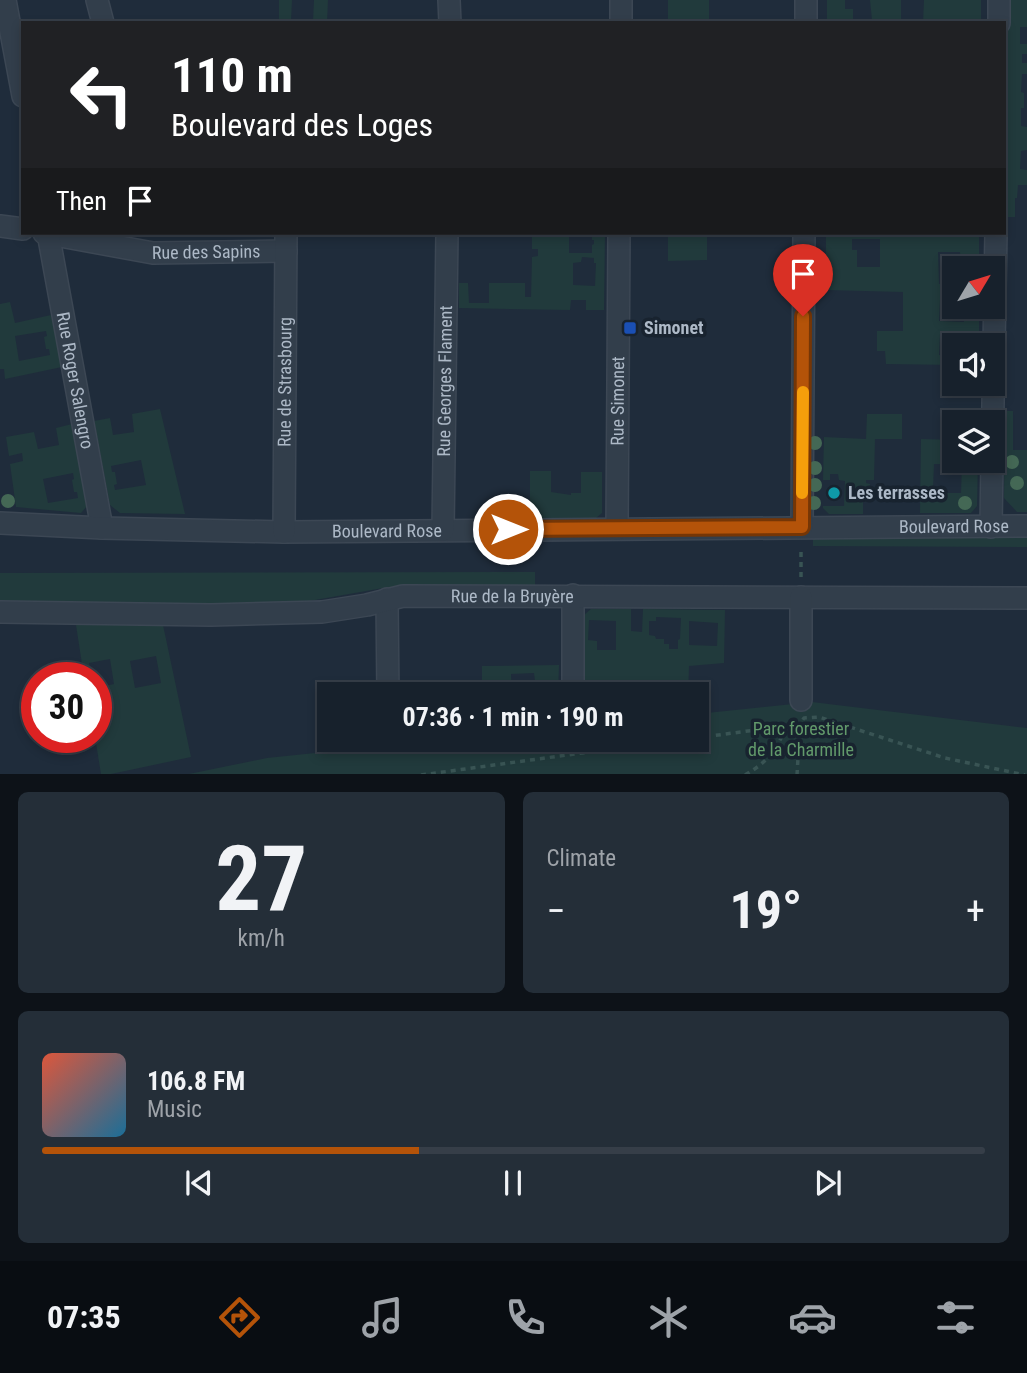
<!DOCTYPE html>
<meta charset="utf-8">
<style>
:root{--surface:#17212c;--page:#242e38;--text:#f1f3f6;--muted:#9ea3a9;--line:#363e48;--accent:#b45309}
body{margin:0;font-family:"Roboto Condensed",sans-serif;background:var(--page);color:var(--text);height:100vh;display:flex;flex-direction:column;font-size:26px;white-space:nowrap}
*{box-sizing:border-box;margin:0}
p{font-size:23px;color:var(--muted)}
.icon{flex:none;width:38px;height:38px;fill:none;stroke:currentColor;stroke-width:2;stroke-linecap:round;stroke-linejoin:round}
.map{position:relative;height:774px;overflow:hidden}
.side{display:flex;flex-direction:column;gap:18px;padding:18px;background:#0d1218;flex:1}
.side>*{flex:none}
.guide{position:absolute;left:21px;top:21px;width:985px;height:214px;border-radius:0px;box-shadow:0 4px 10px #0003,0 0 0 2px var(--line);background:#202124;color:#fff;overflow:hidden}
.needle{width:46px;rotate:52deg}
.controls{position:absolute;left:942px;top:256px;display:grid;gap:14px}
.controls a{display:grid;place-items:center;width:63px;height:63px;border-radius:0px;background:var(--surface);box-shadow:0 4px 10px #0003,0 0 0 2px var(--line);font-size:35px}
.speed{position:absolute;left:21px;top:662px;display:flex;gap:14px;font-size:35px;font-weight:700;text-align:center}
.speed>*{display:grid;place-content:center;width:91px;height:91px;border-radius:50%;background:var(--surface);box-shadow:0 4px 10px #0003,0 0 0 2px var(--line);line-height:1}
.speed .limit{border:10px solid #d22;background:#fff;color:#111}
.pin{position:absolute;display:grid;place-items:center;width:60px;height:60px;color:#fff;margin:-72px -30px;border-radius:50% 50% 50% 0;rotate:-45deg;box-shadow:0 0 7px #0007}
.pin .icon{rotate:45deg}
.me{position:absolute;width:77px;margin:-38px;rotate:90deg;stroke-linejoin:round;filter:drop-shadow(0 0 5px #0008)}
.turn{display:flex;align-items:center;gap:24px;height:147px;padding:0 35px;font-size:32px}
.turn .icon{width:91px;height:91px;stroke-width:2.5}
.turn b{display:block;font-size:49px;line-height:60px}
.then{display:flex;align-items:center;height:66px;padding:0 35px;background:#0003;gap:14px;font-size:26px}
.big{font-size:52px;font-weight:700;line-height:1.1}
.side .card{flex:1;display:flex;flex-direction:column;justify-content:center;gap:10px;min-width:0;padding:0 24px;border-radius:10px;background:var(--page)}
.side .dial{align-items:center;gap:0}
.dial b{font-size:91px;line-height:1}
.song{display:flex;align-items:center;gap:21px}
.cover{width:84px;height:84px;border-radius:10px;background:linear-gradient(135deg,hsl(10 70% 55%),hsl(200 70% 35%))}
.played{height:7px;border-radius:4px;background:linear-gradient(90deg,var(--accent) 40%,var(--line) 40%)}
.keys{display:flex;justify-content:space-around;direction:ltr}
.heat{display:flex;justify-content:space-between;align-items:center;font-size:38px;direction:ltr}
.side .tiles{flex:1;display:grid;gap:18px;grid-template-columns:1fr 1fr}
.card:last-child{grid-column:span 2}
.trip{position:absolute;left:317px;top:682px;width:392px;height:70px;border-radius:0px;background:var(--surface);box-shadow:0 4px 10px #0003,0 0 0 2px var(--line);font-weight:700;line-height:70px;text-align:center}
.tab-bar{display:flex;height:112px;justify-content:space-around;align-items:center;background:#090d12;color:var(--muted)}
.tab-bar .icon{width:49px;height:49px}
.tab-bar .active{color:var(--accent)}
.tab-bar b{font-size:32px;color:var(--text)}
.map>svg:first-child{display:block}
.green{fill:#213a3c;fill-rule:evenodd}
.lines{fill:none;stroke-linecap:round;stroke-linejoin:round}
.minor-casing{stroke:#3c4754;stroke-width:24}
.path{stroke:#395454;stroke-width:3.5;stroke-dasharray:5 5;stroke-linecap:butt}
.minor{stroke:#323e4b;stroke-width:21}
.tree{fill:#446855}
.route-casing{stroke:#753606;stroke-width:18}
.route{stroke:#b45309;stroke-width:12}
.slow{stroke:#f59e0b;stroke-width:12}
.transit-dot{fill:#1a4fb4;stroke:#18232f;stroke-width:2.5}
.culture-dot{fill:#0f9aa8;stroke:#18232f;stroke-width:2.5}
.labels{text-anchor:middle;stroke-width:7;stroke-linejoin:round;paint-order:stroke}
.street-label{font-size:18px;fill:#adb9c7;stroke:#18232f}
.poi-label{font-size:18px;font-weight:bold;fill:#adb9c7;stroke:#18232f;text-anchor:start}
.park-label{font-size:18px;fill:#629a6b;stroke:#18232f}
</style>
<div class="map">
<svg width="1027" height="775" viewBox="0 0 1027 775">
<rect width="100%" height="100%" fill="#1f2c3b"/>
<path class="green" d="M279 0H292L291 21H313L314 0H328L327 23H279Z
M668 0H709V23H668Z
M827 0H845V9H853V20L827 19Z
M870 0H901V20H872Z
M924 0H981V23H923Z
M1008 0H1027V27H1020V44H1027V54H1022V63H1027V74H1022L1021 92 1024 93V108H1021V126L1027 127V150L1021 151 1020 169 1027 170V185H1018L1017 198H1015V217H1007Z
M532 233H569V253H592V245L594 244V240H592V233H605L604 310H586V300H571L570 310 459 308V283H468L469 303H489V283H525V297H531L532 257 538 256V249H532ZM582 257 594 258V263H596L595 286 573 285V263L581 262Z
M826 233H979V268H961L960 252H938L939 284H954V300H940L939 321 964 322V306H979V345H964V334H940L939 355 954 356V365L886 364 885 351H877V331H903V292L826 290ZM852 239H880V267H857V250H852Z
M668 235H707V260L668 261Z
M10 302 15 323 51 315 62 367 5 379 4 369H0V304ZM46 331 47 336 44 337 46 349H49L50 355 19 361 15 336Z
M160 409 185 514 120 513 110 505 94 421 110 418 113 435 134 432 132 414ZM141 460 146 485 115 490 114 485 117 484 115 472H112L111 466Z
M1005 411H1013V450H1027V512H1017L1004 498Z
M867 414H902V439H875L874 480H866V483L870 484V489H863V514H829L823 508V506H844L845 481 839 480 838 474H830V480H823L824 437 866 439Z
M72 424 88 505 81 513 16 507 10 464 23 461 22 453 9 456 6 437 34 432 38 449 59 445 56 428ZM73 473 74 479 72 480 74 492H77L78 498 48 503 43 479Z
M921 439 954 440V460H978L977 506 971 513H920ZM934 464H962L961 493H944V489H933Z
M530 471H551V492L571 495V493H581V472H602V513L596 518H530Z
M1027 537V547L813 546V538Z
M535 572V586L389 587 292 604 0 602V573Z
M591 609H631V631L642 632 643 609 725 610 724 663 689 666 688 695H668V685H655V680H644L643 689 639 691V695H584V615ZM656 617 681 618 680 639 678 640V649H669V644H664V639H656L655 636 649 635V621H656ZM589 620 616 621V650H597V641L588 640ZM689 621 718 623 717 646 689 645Z
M76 625H163L191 757 111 774H101L95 737H96V696L106 695 105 686 114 684 110 659 89 663 92 677H84ZM156 656 161 683 135 688 130 661Z
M559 665 558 695H532V682L535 681 534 673 511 674 512 695H482V666Z
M812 702 1027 728V774L184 775 267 758 441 740H696L697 714Z"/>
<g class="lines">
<defs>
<g id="minor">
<path d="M5 0 23 96"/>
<path d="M97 0 103 23"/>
<path d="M449 0 450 23"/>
<path d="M621 23V0"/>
<path d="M806 23V0"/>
<path d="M999 23V0"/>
<path d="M0 226 23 229"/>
<path id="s1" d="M44 233 153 253 286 251"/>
<path id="s2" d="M48 233 102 528"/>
<path d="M992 459 996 233"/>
<path id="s3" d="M0 523 102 528 284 532 1027 526"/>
<path d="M802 527 804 233"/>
<path d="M991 527 992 460"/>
<path id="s4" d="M617 529 619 233"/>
<path id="s5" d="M443 530 447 233"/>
<path id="s6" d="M284 532 286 233"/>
<path d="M573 595V695"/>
<path d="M387 599 388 695"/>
<path id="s7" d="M0 612 211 615 322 612 367 605 403 596 1027 598"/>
<path d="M801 700V597"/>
</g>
</defs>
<use href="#minor" class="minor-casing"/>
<path class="path" d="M801 577V547
M696 738 800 724 804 718 819 717 945 758 1025 775
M421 775 677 740
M745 775C771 760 774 750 788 726
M797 775 800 724"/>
<use href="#minor" class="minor"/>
</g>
<g class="tree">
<circle cx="815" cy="443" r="7"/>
<circle cx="1012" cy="462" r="7"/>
<circle cx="815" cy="468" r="7"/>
<circle cx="1017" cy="483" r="7"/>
<circle cx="815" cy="485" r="7"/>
<circle cx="8" cy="501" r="7"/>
<circle cx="814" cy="503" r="7"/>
<circle cx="965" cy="503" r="7"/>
</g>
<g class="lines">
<defs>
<path id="route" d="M508 529 802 527 803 316"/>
</defs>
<use href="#route" class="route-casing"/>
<use href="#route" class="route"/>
<path class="slow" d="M802 493 803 392"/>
</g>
<rect class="transit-dot" x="623" y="321" width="14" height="14" rx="3.5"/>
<circle class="culture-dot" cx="834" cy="493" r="7"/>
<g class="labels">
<g class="street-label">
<text dy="6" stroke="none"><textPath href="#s1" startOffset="164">Rue des Sapins</textPath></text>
<text dy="6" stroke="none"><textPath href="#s2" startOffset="150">Rue Roger Salengro</textPath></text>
<text dy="6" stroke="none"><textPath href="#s5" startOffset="149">Rue Georges Flament</textPath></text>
<text dy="6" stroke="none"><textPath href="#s6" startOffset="150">Rue de Strasbourg</textPath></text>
<text dy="6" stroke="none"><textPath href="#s4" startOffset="128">Rue Simonet</textPath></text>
<text dy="6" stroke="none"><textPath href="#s3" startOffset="954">Boulevard Rose</textPath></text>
<text dy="6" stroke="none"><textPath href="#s3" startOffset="387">Boulevard Rose</textPath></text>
<text dy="6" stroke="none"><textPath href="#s7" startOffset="514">Rue de la Bruyère</textPath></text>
</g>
<g class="poi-label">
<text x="644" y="334">Simonet</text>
<text x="848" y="499">Les terrasses</text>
</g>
<g class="park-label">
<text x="801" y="735">Parc forestier<tspan x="801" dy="21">de la Charmille</tspan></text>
</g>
</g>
</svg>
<div class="controls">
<a><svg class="needle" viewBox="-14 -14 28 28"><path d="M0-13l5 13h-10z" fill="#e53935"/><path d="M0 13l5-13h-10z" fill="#9ea3a9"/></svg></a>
<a><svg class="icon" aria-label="sound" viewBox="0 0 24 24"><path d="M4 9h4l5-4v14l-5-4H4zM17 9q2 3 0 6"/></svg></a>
<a><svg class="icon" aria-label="layers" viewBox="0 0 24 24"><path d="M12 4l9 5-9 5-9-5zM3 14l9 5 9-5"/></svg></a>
</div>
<div class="speed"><div class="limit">30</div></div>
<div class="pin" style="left:803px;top:316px;background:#d93025"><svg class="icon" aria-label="arrive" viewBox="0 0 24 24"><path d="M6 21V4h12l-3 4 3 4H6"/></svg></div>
<svg class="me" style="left:508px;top:529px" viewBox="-20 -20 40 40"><circle r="17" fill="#b45309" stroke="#fff" stroke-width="3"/><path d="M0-11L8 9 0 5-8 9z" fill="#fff"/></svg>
<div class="trip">07:36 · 1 min · 190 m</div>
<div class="guide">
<div class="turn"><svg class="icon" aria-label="left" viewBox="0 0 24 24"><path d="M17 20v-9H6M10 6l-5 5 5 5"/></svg><div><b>110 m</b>Boulevard des Loges</div></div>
<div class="then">Then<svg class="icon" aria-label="arrive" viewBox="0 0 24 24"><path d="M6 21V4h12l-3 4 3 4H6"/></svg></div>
</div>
</div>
<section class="side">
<div class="tiles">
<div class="card dial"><b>27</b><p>km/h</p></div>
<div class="card"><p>Climate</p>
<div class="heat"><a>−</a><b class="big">19°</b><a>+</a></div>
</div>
<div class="card">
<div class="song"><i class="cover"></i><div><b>106.8 FM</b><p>Music</p></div></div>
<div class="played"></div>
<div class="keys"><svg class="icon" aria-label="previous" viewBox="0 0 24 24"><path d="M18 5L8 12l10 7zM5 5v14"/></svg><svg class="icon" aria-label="pause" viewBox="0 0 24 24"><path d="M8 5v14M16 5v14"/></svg><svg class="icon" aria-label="next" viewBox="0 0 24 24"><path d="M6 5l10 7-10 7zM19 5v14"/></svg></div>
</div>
</div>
</section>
<nav class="tab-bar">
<b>07:35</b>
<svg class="icon active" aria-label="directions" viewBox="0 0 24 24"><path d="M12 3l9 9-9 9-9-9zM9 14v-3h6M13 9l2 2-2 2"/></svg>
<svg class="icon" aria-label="music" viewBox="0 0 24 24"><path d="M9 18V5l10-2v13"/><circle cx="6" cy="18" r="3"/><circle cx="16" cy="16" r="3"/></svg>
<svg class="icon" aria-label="phone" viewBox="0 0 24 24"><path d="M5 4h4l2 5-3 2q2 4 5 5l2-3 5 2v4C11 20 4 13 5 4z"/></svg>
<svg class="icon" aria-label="climate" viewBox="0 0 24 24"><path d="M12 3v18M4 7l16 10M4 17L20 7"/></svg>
<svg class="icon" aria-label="car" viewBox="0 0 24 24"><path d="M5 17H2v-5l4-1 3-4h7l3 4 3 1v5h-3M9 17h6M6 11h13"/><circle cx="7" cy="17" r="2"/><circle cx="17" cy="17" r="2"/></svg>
<svg class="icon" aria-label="filters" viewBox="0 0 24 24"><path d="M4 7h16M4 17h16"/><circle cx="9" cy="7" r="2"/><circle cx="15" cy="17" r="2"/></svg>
</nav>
